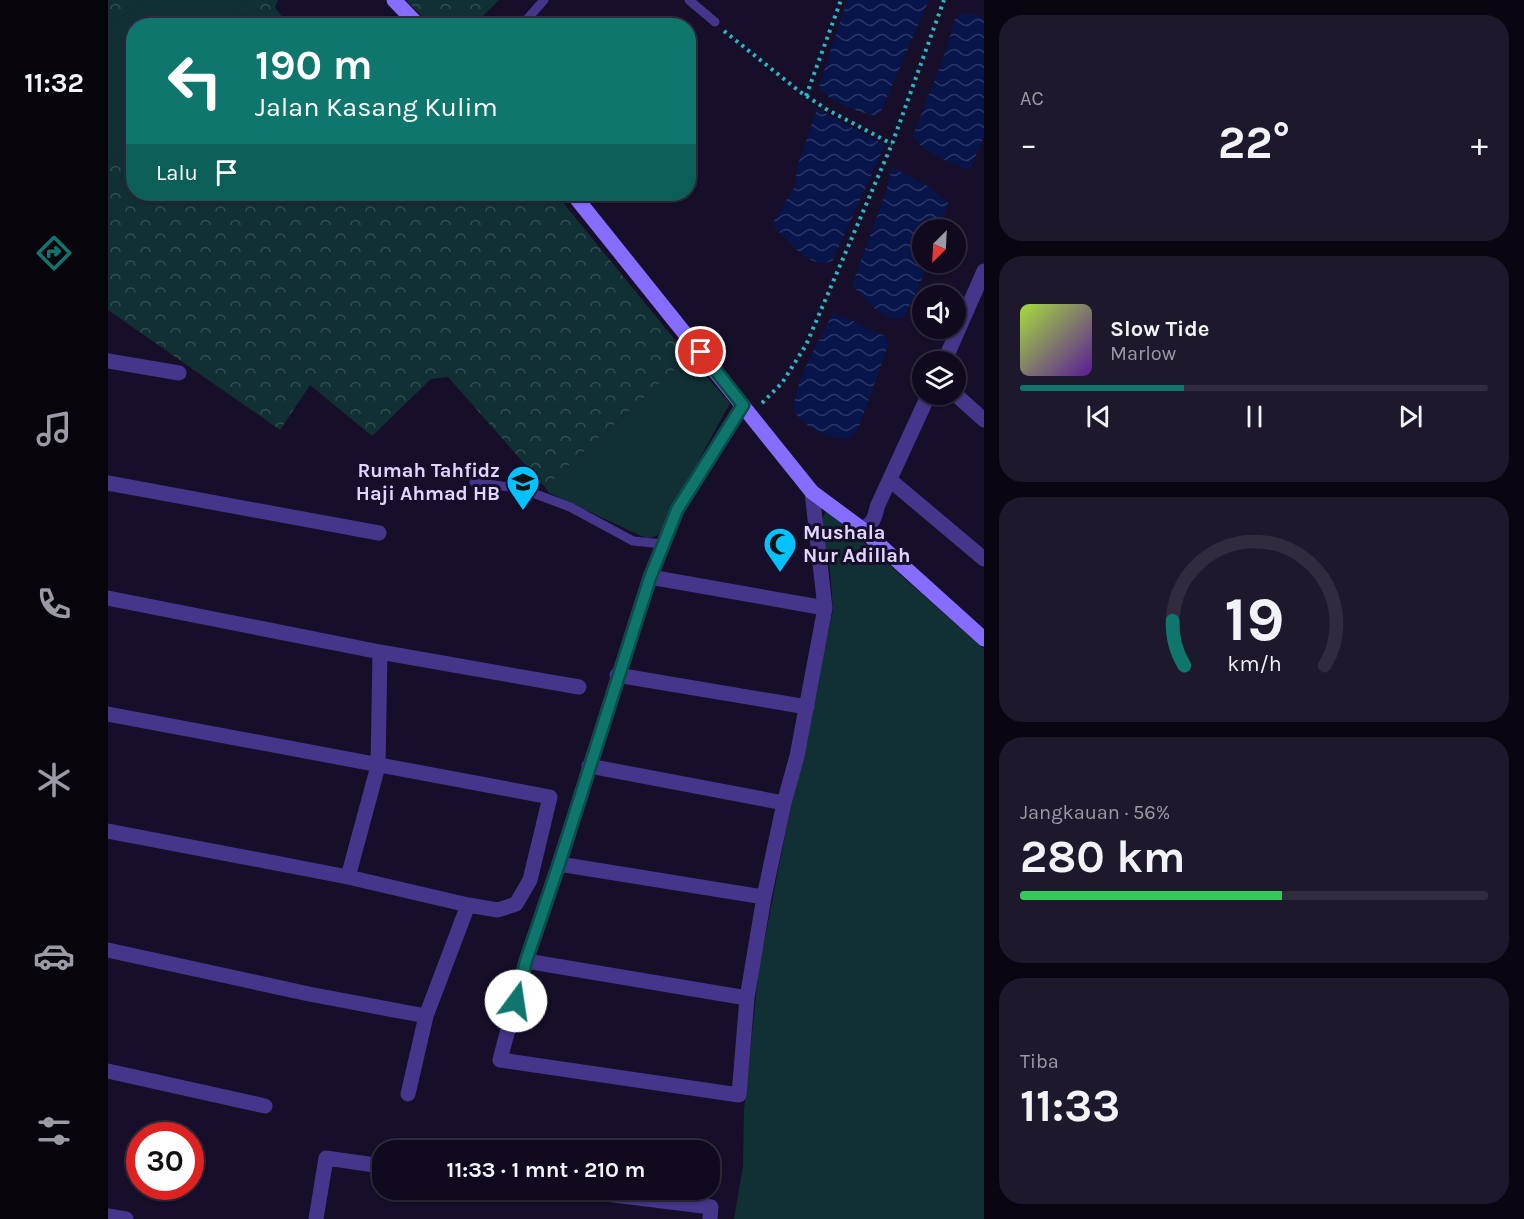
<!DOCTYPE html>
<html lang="id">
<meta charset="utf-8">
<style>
:root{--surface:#110a1f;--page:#1e182c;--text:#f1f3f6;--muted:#9c9aa4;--line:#302b3d;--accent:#0f766e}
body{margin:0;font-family:Karla,sans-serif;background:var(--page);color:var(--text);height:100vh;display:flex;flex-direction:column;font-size:22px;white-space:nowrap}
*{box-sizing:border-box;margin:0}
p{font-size:20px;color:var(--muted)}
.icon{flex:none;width:33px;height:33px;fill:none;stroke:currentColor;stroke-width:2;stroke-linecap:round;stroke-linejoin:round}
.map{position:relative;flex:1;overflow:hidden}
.details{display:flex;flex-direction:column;gap:15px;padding:15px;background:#090611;width:540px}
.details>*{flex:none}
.banner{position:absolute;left:18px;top:18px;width:570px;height:183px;border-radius:24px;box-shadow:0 2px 4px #0004,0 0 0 2px var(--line);background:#0f766e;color:#fff;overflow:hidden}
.needle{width:39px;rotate:204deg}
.controls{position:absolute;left:804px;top:219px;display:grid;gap:12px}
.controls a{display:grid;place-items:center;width:54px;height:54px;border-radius:50%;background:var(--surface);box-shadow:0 2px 4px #0004,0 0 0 2px var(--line);font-size:30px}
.speed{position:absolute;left:18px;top:1122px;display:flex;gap:12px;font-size:30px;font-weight:700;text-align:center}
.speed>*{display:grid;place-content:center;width:78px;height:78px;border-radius:50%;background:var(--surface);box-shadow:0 2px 4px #0004,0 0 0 2px var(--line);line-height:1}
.speed .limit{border:9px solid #d22;background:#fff;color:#111}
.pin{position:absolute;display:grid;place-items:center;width:51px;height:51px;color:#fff;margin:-26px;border:3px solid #fff;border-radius:50%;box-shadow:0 2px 6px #0007}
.me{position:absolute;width:66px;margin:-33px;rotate:14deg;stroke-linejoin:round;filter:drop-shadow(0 0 4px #0008)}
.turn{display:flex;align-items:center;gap:21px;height:126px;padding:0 30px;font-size:27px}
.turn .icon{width:78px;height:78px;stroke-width:2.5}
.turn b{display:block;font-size:42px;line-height:51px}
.then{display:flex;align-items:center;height:57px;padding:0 30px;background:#0003;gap:12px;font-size:22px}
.big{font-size:45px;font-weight:700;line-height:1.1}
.details .tile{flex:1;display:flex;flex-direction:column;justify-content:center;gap:9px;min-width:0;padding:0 21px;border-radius:24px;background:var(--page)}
.details .dial{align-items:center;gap:0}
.dial svg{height:156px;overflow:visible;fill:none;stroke:var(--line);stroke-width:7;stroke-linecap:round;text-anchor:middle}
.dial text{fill:var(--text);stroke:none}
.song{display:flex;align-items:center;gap:18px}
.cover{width:72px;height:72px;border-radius:9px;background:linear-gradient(135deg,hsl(80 70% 55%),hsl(270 70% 35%))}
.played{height:6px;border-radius:3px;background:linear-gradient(90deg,var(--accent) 35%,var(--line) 35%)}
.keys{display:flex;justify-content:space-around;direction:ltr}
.heat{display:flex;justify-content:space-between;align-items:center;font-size:33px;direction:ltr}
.charge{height:9px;border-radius:4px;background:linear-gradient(90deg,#34c759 56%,var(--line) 0)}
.trip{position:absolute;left:264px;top:1140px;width:348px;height:60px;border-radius:24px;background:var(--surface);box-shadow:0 2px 4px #0004,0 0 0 2px var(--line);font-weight:700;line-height:60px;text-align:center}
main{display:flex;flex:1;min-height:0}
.tabs{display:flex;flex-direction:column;width:108px;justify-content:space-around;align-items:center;background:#07040c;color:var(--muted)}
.tabs .icon{width:42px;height:42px}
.tabs .on{color:var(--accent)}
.tabs b{font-size:27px;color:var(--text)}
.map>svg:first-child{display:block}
.green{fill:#113034}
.forest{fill:url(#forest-crowns)}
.water{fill:url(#water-waves)}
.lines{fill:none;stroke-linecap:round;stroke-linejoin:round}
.path{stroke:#27b6c2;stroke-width:4;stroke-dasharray:3 4.5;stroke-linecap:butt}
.lane{stroke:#45368b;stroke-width:9}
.street{stroke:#45368b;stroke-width:15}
.secondary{stroke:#866dff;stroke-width:15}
.route-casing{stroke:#0a4d48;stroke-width:15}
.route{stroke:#0f766e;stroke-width:10}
.labels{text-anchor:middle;stroke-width:6;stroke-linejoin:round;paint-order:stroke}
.poi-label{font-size:20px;font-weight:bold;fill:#e1d6ff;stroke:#170e29;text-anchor:end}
</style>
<main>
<nav class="tabs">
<b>11:32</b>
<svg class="icon on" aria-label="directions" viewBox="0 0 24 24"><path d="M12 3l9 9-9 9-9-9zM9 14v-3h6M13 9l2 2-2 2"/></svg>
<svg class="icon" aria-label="music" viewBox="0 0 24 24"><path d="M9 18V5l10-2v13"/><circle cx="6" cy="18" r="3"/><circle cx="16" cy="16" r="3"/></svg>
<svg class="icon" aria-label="phone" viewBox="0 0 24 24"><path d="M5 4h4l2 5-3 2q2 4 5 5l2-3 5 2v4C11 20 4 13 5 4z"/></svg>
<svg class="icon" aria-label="climate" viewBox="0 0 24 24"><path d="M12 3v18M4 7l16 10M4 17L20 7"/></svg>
<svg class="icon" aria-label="car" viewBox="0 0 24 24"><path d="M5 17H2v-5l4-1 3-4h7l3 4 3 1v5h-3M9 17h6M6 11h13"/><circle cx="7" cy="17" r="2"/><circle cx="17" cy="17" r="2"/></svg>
<svg class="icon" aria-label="filters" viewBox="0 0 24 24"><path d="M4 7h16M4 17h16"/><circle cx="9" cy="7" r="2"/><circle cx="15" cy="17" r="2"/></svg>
</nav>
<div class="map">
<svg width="876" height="1219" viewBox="0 0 876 1219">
<defs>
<pattern id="forest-crowns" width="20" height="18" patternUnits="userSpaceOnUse" patternTransform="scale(1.5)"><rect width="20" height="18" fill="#113034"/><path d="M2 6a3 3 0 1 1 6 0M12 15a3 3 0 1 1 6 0" fill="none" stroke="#334d52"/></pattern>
<pattern id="water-waves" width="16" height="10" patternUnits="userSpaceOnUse" patternTransform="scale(1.5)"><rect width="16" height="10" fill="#07154a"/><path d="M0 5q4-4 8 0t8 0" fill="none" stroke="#2b3665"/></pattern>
</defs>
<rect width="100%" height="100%" fill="#170e29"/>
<path class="green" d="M39 0H138L121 25 26 26 25 136 0 162V25Z
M581 357 622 403 550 535 540 539 441 493 437 487Z
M718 509 876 649V1219H626L635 1166 636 1110 651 968 683 805 725 610 722 570 712 527Z"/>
<path class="forest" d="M0 0H39L0 25Z
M138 0H170L167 7 180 25H121Z
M298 0H391L366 25 323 26Z
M25 136 26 194H448L581 357 437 487 340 377 323 379 264 436 202 385 172 430 0 310V162Z"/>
<path class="water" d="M739 0H821L773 111 768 116C749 111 723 104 711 87Z
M852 14H864L876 18V136L862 170C843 162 814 154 805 135L835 59 847 19Z
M709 109 777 145 725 260C705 273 682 242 668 229L665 223 687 186 689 167Z
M784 167 820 186 840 203 832 229 814 230V262L820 263 808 293 795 318C774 323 757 298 744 285L778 192Z
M725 313C744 318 759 330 777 336L781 343 750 429 742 438C729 439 713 435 702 427 697 423 689 418 687 411 681 392 715 333 725 313Z"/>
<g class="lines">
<path class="path" d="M616 31 691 91 718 109 784 144
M698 96 733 0
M654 403 674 383 698 345 784 144 836 0"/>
<path class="lane" d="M581 0 607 22
M413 26 436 0
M366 482 414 489 462 507 525 541 555 544"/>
<path class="street" d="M0 361 71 373
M836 362 876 271
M847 394 876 420
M635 405 569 510 542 577 451 864 418 961 392 1060 631 1095 639 998 656 897 676 803 689 756 717 608 704 492
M782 480 876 559
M0 483 271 533
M754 529C765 524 767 518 769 507L821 394
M542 577 717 608
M0 598 272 652 270 766 240 877
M272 652 471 687
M509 675 699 707
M0 714 442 797 422 880 408 904 390 910 360 905 240 877 0 831
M481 766 676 803
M451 864 656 897
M0 950 201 994 318 1016
M418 961 639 998
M0 1071 157 1106
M300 1094 318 1016 360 905
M465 1190 603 1207 602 1219
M0 1216 18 1219
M208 1219 218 1158 274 1166"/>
<path class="secondary" d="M286 0 311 26
M465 194 704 492 754 529 876 639"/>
</g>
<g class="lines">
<defs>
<path id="route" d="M408 1001 418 961 451 864 542 578 569 510 635 405 593 352"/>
</defs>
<use href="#route" class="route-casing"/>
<use href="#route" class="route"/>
</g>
<defs>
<symbol id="school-pin" viewBox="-11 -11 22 30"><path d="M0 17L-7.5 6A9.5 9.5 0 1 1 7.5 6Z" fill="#02c2ff" stroke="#170e29"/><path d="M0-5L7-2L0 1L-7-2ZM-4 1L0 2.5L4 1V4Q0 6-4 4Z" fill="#111"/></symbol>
<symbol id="mosque-pin" viewBox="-11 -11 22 30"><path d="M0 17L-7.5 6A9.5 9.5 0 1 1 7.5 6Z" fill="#02c2ff" stroke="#170e29"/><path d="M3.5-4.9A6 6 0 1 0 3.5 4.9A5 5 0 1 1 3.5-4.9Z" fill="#111"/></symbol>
</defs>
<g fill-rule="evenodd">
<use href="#school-pin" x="396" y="463" width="38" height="52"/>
<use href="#mosque-pin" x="653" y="525" width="38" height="52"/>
</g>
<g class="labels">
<g class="poi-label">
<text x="392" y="477">Rumah Tahfidz<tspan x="392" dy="23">Haji Ahmad HB</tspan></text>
<text x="695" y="539" text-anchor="start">Mushala<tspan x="695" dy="23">Nur Adillah</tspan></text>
</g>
</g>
</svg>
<div class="controls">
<a><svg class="needle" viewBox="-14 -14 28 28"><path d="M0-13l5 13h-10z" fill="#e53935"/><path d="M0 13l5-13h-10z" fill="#9c9aa4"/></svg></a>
<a><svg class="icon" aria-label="sound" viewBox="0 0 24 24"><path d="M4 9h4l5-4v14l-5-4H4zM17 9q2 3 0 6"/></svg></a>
<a><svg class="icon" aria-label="layers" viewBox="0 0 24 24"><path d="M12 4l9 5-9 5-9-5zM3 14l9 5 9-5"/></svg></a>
</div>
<div class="speed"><div class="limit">30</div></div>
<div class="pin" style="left:593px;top:352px;background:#d93025"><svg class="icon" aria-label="arrive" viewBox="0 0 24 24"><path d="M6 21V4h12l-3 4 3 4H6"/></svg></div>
<svg class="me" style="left:408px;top:1001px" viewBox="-20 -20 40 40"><circle r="19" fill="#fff"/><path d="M0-13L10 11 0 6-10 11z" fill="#0f766e"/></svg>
<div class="trip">11:33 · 1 mnt · 210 m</div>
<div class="banner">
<div class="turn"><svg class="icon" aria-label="left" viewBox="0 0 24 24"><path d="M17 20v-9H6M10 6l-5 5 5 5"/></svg><div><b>190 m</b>Jalan Kasang Kulim</div></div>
<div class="then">Lalu<svg class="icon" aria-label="arrive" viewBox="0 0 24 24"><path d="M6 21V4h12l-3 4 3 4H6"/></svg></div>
</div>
</div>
<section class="details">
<div class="tile"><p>AC</p>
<div class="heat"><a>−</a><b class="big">22°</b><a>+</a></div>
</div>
<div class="tile">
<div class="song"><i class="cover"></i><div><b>Slow Tide</b><p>Marlow</p></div></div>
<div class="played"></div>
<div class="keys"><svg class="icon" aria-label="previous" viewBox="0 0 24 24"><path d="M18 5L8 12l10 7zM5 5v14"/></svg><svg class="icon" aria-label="pause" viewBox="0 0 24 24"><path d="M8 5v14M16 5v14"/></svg><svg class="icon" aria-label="next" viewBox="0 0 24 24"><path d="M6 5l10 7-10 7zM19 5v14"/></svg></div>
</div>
<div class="tile dial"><svg viewBox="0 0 100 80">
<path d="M14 69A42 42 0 1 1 86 69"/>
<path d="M14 69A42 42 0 0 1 8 46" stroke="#0f766e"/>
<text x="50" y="56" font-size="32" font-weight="700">19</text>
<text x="50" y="72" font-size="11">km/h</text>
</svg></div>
<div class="tile"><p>Jangkauan · 56%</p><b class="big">280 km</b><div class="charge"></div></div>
<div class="tile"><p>Tiba</p><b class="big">11:33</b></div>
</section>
</main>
